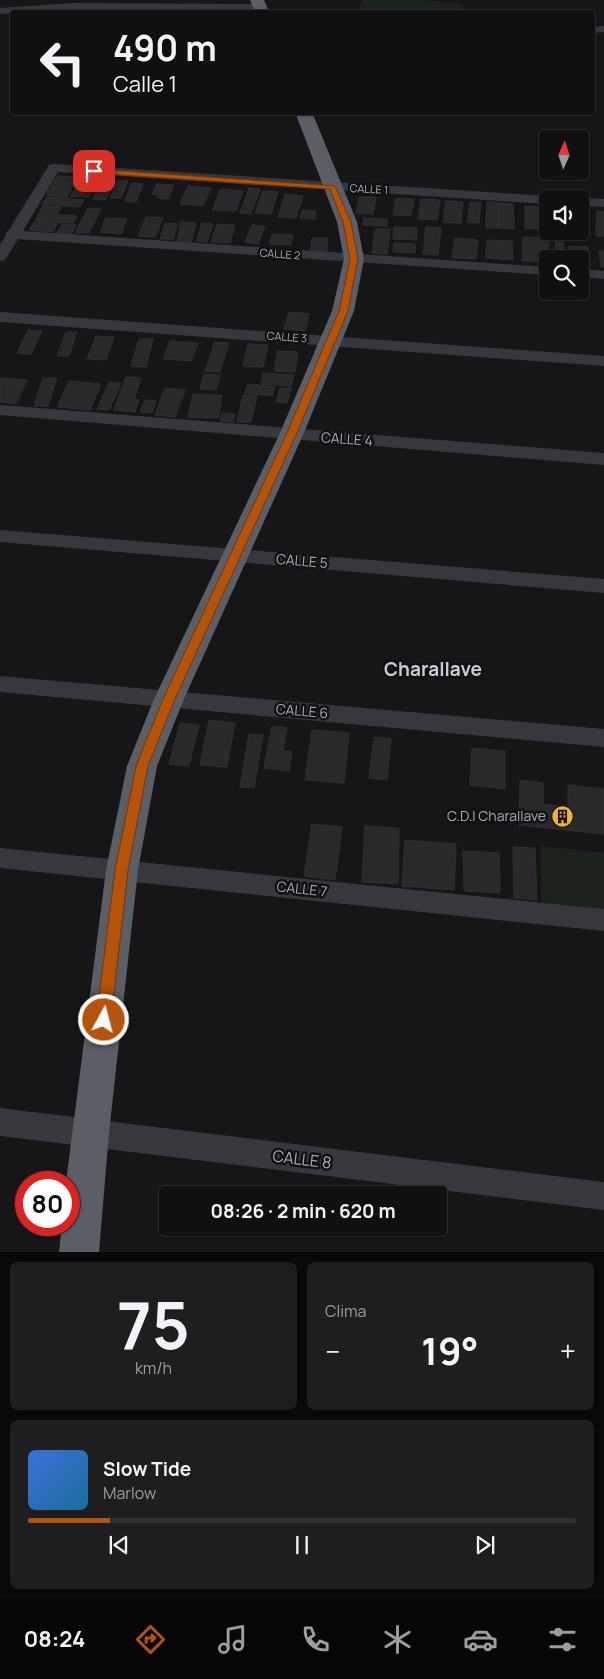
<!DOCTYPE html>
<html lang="es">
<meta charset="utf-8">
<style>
:root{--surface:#101012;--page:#1e1e20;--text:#f1f3f6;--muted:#9c9d9f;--line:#303032;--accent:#b45309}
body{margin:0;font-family:Manrope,sans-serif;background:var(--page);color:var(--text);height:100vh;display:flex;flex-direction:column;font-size:19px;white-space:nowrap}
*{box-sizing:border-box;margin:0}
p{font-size:16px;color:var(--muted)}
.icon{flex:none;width:28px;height:28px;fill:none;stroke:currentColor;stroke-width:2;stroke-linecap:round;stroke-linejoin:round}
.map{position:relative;height:1252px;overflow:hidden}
.drawer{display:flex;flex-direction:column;gap:10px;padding:10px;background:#09090a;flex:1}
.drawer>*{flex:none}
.guide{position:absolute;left:10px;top:10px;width:585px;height:105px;border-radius:5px;box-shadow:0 1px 4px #0004,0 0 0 1px var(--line);background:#101012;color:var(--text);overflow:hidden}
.needle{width:32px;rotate:3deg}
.fabs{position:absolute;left:539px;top:130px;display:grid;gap:10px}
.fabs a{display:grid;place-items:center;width:50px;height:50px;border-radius:5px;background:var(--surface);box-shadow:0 1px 4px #0004,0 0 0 1px var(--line);font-size:25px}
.speed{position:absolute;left:15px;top:1171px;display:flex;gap:10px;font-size:25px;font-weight:700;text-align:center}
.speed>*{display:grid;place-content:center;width:65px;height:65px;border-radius:50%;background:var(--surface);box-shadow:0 1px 4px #0004,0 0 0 1px var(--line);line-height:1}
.speed .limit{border:8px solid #d22;background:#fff;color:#111}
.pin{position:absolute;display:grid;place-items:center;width:42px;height:42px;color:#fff;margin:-21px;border-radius:10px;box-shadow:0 2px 8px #0006}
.me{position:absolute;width:55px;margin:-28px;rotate:7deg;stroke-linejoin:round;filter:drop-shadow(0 0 4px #0008)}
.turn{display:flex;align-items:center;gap:18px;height:105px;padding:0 20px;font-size:22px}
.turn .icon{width:65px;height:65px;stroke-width:2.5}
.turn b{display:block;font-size:35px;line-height:42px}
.big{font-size:38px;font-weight:700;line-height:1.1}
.drawer .tile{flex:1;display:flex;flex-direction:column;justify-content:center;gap:8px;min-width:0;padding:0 18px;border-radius:8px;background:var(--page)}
.drawer .dial{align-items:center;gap:0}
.dial b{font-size:65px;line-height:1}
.song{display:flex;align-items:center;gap:15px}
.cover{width:60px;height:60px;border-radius:8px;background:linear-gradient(135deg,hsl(220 70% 55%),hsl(200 70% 35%))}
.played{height:5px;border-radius:2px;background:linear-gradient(90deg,var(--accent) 15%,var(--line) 15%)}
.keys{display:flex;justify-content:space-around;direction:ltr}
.heat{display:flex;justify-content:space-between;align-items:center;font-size:28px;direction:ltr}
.drawer .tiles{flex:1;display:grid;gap:10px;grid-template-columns:1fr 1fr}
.tile:last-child{grid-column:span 2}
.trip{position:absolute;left:159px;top:1186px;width:288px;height:50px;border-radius:5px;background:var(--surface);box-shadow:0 1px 4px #0004,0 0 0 1px var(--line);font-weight:700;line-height:50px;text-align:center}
.tab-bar{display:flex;height:80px;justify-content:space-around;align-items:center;background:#060607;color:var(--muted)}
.tab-bar .icon{width:35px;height:35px}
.tab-bar .on{color:var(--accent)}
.tab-bar b{font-size:22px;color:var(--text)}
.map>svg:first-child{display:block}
.green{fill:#1c231d}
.building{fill:#29292c;stroke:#303034}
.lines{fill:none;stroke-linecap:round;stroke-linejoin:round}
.minor{fill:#37383d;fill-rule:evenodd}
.trunk{fill:#5b5e65;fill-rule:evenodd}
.route{fill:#b45309;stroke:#753606}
.labels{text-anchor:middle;stroke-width:5;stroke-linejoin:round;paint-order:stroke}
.far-street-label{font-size:11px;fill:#a8adb8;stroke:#111113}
.street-label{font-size:14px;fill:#a8adb8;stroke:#111113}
.poi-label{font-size:14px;fill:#a8adb8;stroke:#111113;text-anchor:end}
.near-street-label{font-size:16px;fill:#a8adb8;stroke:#111113}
.district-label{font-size:19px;font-weight:bold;fill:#c9ccd4;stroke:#111113}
</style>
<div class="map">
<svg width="604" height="1252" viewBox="0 0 604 1252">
<rect width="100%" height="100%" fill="#161618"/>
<path class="green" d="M363 0H422L464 4 461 12H357Z
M541 846 604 853V909L541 902Z"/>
<path class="building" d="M57 176 78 177 67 197 46 195Z
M81 177 98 178 89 197 71 196Z
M103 180 116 181 105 200 92 199Z
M117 181H128L121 198H110Z
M132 183 143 184 136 202 125 201Z
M157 184 174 185 168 199 157 198 159 195 152 194Z
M188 186 211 188 203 206 180 204Z
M249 188 260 189 251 214 240 213Z
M220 189 243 191 236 211 213 210Z
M263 191 278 192 271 214 255 213Z
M285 194 303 196 296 218 278 217Z
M47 197 84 200 80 207 42 204Z
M359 197H376L373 214 356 213Z
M396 198 414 199 411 216 393 215Z
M421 199 440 200 437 220 418 219Z
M446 201 463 202 461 223 443 222Z
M470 202 481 203 479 223 467 222Z
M487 202 499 203V228H486Z
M499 203 513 204 514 229 499 228Z
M43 206 61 207 57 215 77 216 73 223 35 221Z
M525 206 548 208V230L525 228Z
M88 208 101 209 89 233H75Z
M580 209 587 210 588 233 562 232 580 231Z
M302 210 316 211 315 219 300 218Z
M597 211 604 212V236H596Z
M146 217 163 218 155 237 138 236Z
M106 218 127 219 121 234 100 232Z
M363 218 387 219V226L363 225Z
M34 222 57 224 53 232 29 230Z
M181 222 196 223 191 243 177 242Z
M165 223 178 224 173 239H160Z
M202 223 213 224 207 242 196 241Z
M62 224 76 225 70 236 56 235Z
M217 224 235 225 230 243 211 242Z
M252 225 265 226 258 244 245 242Z
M394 227 417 228 416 240 393 239Z
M426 227 441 228 438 255 423 254Z
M375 229H390L387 254 372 253Z
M272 234 293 235 291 245 270 244Z
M555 235 563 236 564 259H556Z
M523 237 549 239 548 262 522 261Z
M312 238H327V251H311Z
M455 238 478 240 476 259 452 258Z
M487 240 512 241 513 260 486 258Z
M394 243 415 244V253L393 252Z
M569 246 588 247 590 267H580V259H570Z
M599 251H604V267H601Z
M289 312 309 314 305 331 284 329Z
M28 330 42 331 31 354 17 353Z
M66 332H77L69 356H57Z
M96 336 114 337 106 360 87 359Z
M139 339H153L146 367 131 366Z
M170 341 198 343 191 361 163 359Z
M215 342 229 343 220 372 205 371Z
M248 344 268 345 263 367 243 366Z
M278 351 298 352 295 372 274 371Z
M263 373 294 375 291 386 261 384Z
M204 374 220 375 216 390 200 389Z
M126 377 141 378 134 400H139L135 412 114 410Z
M0 378 27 380 16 404 0 402Z
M43 378H57L48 406H34Z
M69 381 101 384 90 410 57 407Z
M109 382 121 383 109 410 97 409Z
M248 384 275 387 272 396 245 393Z
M165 388 185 390 175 417 155 415Z
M280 388H291L287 403 276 402Z
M193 394 222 395 218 418 188 417Z
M243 395 257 396 251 422H237Z
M145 400 156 401 152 413 140 412Z
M222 413 235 414 233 422 220 421Z
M209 720 235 723 227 767 200 765Z
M180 723 199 725 189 766 169 764Z
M272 726 287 728 283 751 292 752 289 771 264 768Z
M312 730 349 733 344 783 305 780Z
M249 734 263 735 254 788 240 787Z
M374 737 391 739 387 780 369 778Z
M472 748 505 751V789L470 785Z
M520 780 543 783V804L568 807V785L604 789V834L519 825Z
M312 824 342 827 335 880 304 876Z
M365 826 399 828 398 884 362 882Z
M405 840 456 844 454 890 402 886Z
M513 847 535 848 537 900 514 898Z
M463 851 499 853 500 893 464 891Z"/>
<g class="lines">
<path class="minor" d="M74 3 260 4 265 7 260 10 74 9 0 14V8Z
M604 26V32L592 33V27Z
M54 164 548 196 554 199H548V204L58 172 23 231 548 267V275L18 239 5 260 0 261V245L6 235 5 234 9 230 49 165Z
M580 198 604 199V207L580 206V199H577Z
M580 269 604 271V279L580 277Z
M0 312 604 356V366L0 322Z
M0 405 604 453V465L0 415Z
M0 530 604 579V593L0 542Z
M0 676 604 729V747L0 692Z
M0 848 604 909V931L0 868Z
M0 1108 604 1182V1210L0 1136Z"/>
<path class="trunk" d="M250 0H264L269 12H255Z
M295 112H312L357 222 364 259 354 311 303 435 184 699 157 766 138 870 109 1133 99 1252H59L62 1225H69V1182H66L106 870 127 766 154 699 279 435 332 311 344 259 337 222Z"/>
</g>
<path class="route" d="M94 169 335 186 351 222 358 259 348 311 296 435 175 699 148 766 128 870 111 1020 109 1025 104 1027 99 1025 96 1020 115 870 136 766 163 699 286 435 339 311 350 259 343 222 330 189 91 173 90 171Z"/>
<defs>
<symbol id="building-disc" viewBox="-11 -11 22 22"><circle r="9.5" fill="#f2b134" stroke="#111113"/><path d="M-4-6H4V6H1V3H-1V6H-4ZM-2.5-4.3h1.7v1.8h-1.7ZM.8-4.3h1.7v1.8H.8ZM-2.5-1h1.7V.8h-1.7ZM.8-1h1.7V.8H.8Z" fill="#111"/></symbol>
</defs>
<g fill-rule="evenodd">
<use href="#building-disc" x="550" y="804" width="25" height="25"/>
</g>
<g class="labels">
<g class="far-street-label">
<text transform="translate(369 189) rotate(3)" y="4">CALLE 1</text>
<text transform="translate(280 254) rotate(4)" y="4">CALLE 2</text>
<text transform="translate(287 337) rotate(4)" y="4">CALLE 3</text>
</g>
<g class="street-label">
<text transform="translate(347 439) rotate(4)" y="5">CALLE 4</text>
<text transform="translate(302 561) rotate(5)" y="5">CALLE 5</text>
<text transform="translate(302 711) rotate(5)" y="5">CALLE 6</text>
<text transform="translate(302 889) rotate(6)" y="5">CALLE 7</text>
</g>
<g class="poi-label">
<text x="546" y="821">C.D.I Charallave</text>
</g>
<g class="near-street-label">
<text transform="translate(302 1159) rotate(7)" y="6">CALLE 8</text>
</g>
<g class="district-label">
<text x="433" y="676">Charallave</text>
</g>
</g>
</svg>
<div class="fabs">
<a><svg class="needle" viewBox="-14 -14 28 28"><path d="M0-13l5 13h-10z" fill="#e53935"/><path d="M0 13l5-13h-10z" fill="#9c9d9f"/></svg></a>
<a><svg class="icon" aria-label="sound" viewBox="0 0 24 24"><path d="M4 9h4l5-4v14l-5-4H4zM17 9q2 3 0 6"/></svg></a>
<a><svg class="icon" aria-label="search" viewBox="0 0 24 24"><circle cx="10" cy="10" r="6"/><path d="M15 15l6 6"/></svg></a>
</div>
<div class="speed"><div class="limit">80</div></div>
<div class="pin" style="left:94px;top:171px;background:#d93025"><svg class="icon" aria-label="arrive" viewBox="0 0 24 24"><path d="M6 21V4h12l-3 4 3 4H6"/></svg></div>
<svg class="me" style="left:104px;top:1020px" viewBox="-20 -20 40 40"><circle r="17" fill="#b45309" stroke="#fff" stroke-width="3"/><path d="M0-11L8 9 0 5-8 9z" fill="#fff"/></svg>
<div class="trip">08:26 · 2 min · 620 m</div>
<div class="guide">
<div class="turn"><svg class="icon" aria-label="left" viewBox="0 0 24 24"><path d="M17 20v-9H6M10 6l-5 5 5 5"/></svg><div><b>490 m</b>Calle 1</div></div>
</div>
</div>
<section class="drawer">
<div class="tiles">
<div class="tile dial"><b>75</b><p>km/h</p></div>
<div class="tile"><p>Clima</p>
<div class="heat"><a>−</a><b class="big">19°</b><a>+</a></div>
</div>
<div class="tile">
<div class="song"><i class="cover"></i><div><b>Slow Tide</b><p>Marlow</p></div></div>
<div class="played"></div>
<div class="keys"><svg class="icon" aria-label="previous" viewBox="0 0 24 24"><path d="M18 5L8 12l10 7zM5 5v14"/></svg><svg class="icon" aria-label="pause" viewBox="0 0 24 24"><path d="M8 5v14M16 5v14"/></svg><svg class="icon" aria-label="next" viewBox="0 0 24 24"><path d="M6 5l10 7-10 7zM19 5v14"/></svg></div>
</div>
</div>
</section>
<nav class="tab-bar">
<b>08:24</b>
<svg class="icon on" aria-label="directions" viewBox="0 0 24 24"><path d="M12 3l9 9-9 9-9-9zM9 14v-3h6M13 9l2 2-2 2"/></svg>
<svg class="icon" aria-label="music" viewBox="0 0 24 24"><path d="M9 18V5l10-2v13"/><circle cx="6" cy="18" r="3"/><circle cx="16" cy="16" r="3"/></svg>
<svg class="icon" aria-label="phone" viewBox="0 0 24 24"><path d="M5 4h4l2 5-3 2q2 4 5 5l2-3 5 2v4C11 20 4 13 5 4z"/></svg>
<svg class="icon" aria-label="climate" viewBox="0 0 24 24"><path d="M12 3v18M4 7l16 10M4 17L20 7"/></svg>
<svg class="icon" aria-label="car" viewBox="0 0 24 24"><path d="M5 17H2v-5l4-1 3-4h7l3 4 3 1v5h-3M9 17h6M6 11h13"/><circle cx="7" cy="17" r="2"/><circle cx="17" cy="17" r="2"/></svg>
<svg class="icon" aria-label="filters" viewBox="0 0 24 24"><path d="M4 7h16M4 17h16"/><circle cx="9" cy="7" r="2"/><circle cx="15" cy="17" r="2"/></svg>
</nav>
